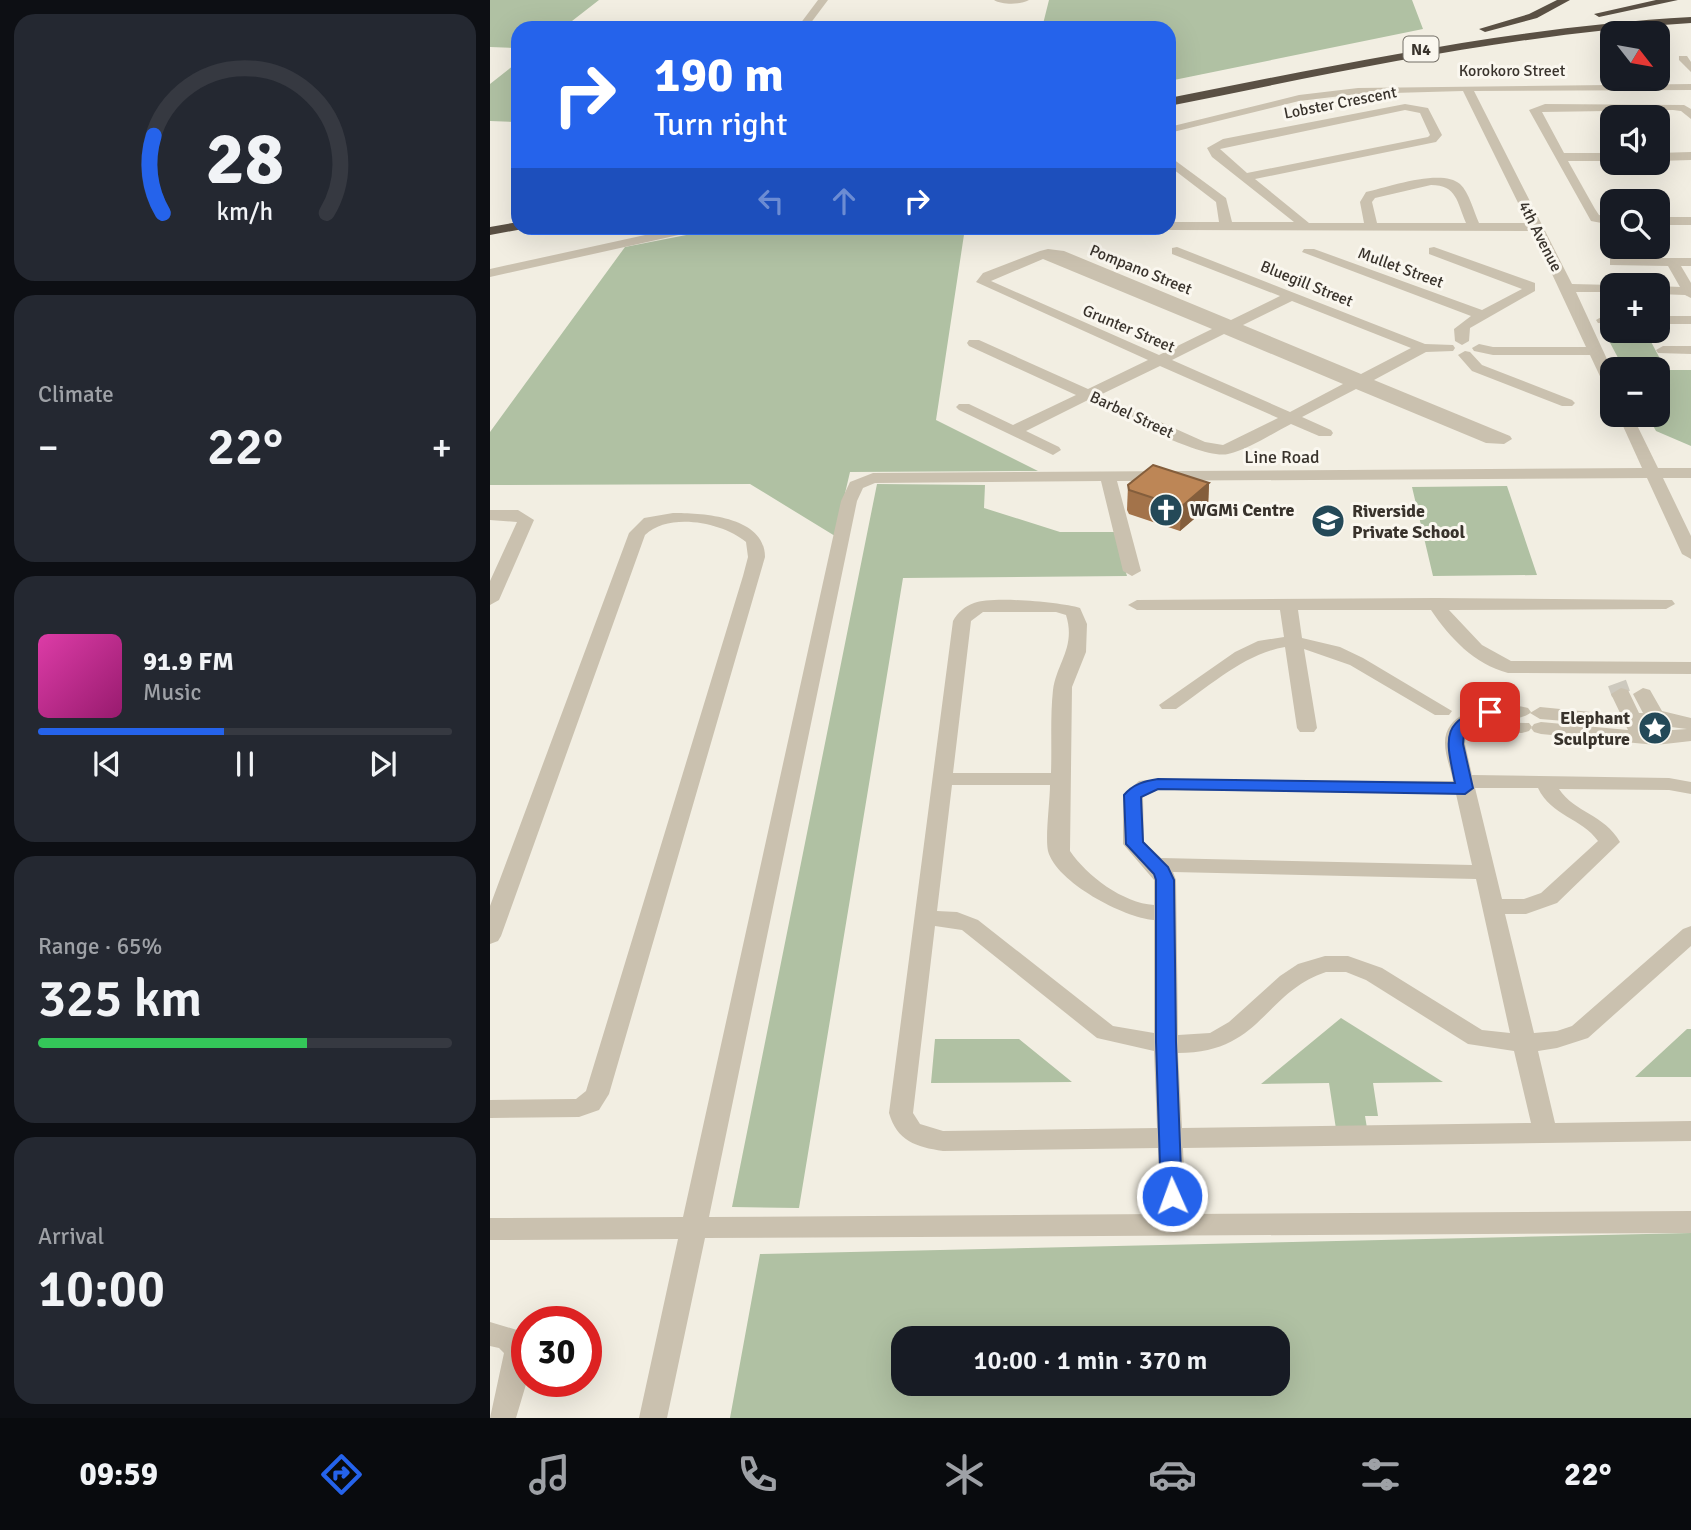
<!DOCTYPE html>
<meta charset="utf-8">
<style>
:root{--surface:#171b24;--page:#242831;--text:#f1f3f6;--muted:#9ea1a6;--line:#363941;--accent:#2563eb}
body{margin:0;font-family:Signika,sans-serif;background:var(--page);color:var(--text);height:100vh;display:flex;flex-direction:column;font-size:26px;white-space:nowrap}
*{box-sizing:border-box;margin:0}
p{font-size:23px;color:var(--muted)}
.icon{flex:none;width:38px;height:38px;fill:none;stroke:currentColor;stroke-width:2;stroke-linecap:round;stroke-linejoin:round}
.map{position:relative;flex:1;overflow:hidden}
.drawer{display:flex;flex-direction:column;gap:14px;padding:14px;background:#0d0f14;width:490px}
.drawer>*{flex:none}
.top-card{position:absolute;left:21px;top:21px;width:665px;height:214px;border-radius:21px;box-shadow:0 7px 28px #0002;background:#2563eb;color:#fff;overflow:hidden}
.needle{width:46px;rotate:121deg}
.controls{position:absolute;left:1110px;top:21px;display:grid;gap:14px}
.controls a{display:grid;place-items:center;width:70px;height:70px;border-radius:14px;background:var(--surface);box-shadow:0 7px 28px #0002;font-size:35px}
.speed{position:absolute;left:21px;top:1306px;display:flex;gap:14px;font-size:35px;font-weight:700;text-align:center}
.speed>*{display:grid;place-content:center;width:91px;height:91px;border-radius:50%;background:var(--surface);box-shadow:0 7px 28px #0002;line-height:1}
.speed .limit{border:10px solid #d22;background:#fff;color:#111}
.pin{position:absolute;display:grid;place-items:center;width:60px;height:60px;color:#fff;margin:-30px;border-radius:14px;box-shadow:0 4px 10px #0006}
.me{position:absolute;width:77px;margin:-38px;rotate:358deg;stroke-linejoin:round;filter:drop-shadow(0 0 5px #0008)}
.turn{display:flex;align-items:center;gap:24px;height:147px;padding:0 28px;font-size:32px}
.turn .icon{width:91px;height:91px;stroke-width:2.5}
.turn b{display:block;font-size:49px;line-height:60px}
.lanes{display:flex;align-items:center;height:66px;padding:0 28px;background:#0003;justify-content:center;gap:35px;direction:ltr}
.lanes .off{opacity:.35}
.big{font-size:52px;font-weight:600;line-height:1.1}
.drawer .widget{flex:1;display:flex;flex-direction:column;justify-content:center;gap:10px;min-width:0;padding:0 24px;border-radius:21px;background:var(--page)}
.drawer .dial{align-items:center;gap:0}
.dial svg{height:182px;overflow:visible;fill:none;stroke:var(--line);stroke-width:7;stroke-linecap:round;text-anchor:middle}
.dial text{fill:var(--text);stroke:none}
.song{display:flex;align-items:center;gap:21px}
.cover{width:84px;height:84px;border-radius:10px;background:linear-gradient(135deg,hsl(320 70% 55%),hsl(320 70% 35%))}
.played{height:7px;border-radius:4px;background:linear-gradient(90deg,var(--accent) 45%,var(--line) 45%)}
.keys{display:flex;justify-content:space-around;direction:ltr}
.heat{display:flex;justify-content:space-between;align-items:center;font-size:38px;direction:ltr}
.charge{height:10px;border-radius:5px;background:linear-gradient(90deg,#34c759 65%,var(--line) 0)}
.trip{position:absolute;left:401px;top:1326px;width:399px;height:70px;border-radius:21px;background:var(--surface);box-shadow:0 7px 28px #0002;font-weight:600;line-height:70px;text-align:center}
.dock{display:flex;height:112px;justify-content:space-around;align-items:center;background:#090b0e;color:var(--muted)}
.dock .icon{width:49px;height:49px}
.dock .active{color:var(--accent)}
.dock b{font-size:32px;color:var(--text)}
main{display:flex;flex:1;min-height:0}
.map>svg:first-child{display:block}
.green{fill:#b0c1a3;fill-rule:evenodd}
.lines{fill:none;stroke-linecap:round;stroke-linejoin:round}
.street-tunnel{stroke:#cdc9be;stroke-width:19;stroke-dasharray:19 10;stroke-linecap:butt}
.street{fill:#cac1af;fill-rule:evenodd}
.highway{fill:#5a5044;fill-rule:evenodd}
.wall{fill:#a3734a}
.shaded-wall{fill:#845e3c}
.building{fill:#bd8656;stroke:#845e3c;stroke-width:2}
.route{fill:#2563eb;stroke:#184099;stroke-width:2}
.labels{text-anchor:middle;stroke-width:6;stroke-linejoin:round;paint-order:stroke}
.shield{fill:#faf7ef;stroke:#736e66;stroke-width:2}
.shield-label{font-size:16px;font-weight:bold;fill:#39332c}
.far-street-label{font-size:16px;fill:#39332c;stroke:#faf7ef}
.street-label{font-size:18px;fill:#39332c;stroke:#faf7ef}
.poi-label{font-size:18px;font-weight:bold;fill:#39332c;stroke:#faf7ef;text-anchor:start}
</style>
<main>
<section class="drawer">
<div class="widget dial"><svg viewBox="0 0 100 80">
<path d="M14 69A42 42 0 1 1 86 69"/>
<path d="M14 69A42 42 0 0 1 10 35" stroke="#2563eb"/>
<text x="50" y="56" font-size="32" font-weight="700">28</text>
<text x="50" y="72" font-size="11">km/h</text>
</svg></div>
<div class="widget"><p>Climate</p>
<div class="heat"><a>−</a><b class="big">22°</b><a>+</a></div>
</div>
<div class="widget">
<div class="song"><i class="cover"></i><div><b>91.9 FM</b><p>Music</p></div></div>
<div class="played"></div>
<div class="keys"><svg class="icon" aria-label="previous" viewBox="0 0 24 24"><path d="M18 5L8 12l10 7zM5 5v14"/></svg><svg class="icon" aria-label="pause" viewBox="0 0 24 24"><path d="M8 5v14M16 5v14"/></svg><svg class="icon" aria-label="next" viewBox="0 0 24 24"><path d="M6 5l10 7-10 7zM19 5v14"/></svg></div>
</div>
<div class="widget"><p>Range · 65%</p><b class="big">325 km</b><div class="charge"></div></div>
<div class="widget"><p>Arrival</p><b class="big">10:00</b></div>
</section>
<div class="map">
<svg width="1201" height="1418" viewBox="0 0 1201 1418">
<rect width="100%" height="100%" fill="#f2eee2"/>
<path class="green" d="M0 0H109L73 28H28V48L0 47Z
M559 0H922L933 29 679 81V28H552Z
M28 62V122L0 121V84Z
M232 228H475L446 420 548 471 360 472 345 536 260 484 0 485V432L135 247Z
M1159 338 1176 370H1201V446L1166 431 1157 415H1167V369H1134L1118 339Z
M387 484 495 485 494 508 570 532H624L637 576 413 578 309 1208 242 1207Z
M1017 486 1047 575 943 576 922 487Z
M851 1018 953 1082 883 1083 888 1116H875L877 1128 846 1129 839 1083 771 1084Z
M1197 1029H1201V1077H1145Z
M445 1039H529L582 1082 441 1083Z
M1201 1233V1418H240L270 1254ZM413 1339H788V1384H413Z"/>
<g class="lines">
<path class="street-tunnel" d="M1127 683 1131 694"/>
<path class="street" d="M328 0H338L317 28H307Z
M504 0H539C531 5 512 5 504 0Z
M1189 56H1197L1201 62V72L1189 60Z
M1201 84V90L984 91 1082 284 1124 285 1119 292H1086L1122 370V391L1115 387 1100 355H1003L984 351 982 348 989 344 1003 347H1096L1042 231 679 230 674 228H679V222H729L726 202 679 166V156L736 198 742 222H804L722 157 717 148 733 139 915 104 938 108 952 135 946 142 765 179 819 223H874L870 202 876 192C898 187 952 168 970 184 979 192 984 212 989 223H1038L973 91 868 94 809 101 679 133V127L809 95 868 88ZM915 110 930 113 940 135 938 137 757 173 730 149ZM941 185C967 185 967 202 976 223H887L882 202 885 198Z
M1055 104 1194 105 1201 109V119L1191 111 1183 110 1052 112 1074 153H1122V161H1078L1105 209 1109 215 1122 217V225L1101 221 1039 110Z
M1201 152V160L1167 161V153Z
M1167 217H1201V225H1167Z
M187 228H208L202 232 0 277V269Z
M687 247 935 344 963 345 965 348 963 351 936 352 884 380 1020 436 1022 439 1014 444 996 443 866 389 812 417 841 430 843 433 841 436H829L801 424C781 434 760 449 738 454 711 460 626 413 598 400L536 431 569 447 571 450 563 455 469 410 466 407 469 404H479L523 425 586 395 479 346 477 343 479 340H489L598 389 658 360 486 282 493 273 550 251 558 249 574 251 741 320 790 296 682 254V248ZM553 259 722 329 669 355 501 281ZM802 301 921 348 871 374 753 325ZM734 334 853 384 800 412 682 360ZM670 366 788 418 733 445 715 442 610 395Z
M944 247 1045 283V291L980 328 979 341 972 345 965 341 964 329 981 316 812 252 814 249H824L992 310 1032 289 939 254V248Z
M1125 258H1201V266H1191L1201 283V298L1195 295 1167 294V286L1190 287 1178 266 1120 265V259Z
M1113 316H1122V324L1108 323 1106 320Z
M1167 316H1201V324H1167Z
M1173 346H1201V354L1168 353 1166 350Z
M975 351 980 352 992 365 1082 400 1085 403 1082 406H1072L982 371 968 355Z
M1128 415H1142L1168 468H1201V478H1173L1201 536V559L1192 554 1157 478 627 481 651 571 642 576 633 571 611 481 385 483 373 488 367 501 219 1217 670 1214 668 1148 453 1151C426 1147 407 1141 399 1113L463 621C468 612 474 607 484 603 502 596 570 602 590 608L597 624 596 652 582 687 580 851C597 876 633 903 664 905V880L633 844V795L649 781 656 780 963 781C961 769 955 756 955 743 955 706 1012 701 1038 708L1041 712C1031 723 1005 716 990 722L1039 723 1042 727 1039 731 1032 733 976 734 975 744 982 775 1179 778 1201 782V794L1179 790 1069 789C1085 813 1114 814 1130 842L1067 903 1036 914H1015L1044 1033 1067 1031 1082 1026 1193 929 1201 926V946L1098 1038 1067 1048 1048 1051 1065 1123 1201 1121V1141L693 1148 696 1214 1201 1211V1233L215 1238 177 1418H149L188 1239 0 1240V1218L193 1217 351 501 360 482 383 473 1152 468ZM493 612H566L576 615C586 647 567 662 563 690 560 717 562 745 561 773H463L481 621ZM462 785H560C560 801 555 837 558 851 566 882 634 918 664 920V1033L623 1026 488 920 467 912 447 911ZM985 788H1048C1061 816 1092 818 1108 841L1051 893 1034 899H1012ZM668 790 966 794 982 865 671 858 654 842 653 797ZM683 872 986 879 1020 1033 992 1030 892 968 858 956H835L808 964 790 976 739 1022 720 1033 688 1035 686 880ZM445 926 472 930 607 1038 664 1051 667 1128 453 1131 430 1124 423 1113ZM836 972H856L876 980 978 1044 1024 1051 1041 1123 692 1128 688 1053C772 1053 773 993 836 972Z
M0 510H28L44 520 9 600 0 605V581L27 522 0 520Z
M183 513C212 513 275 516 275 557L119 1094 109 1110 89 1117 0 1118V1100L86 1099 96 1091 253 576 258 557 256 542C232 522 179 512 155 535L11 936 8 941 0 944V906L139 533 154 518Z
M946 598 1182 600 1185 604 1176 609 959 610 992 645 1021 661 1201 662V674L1018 673C984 664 960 638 941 610H808L812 638 850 647 873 658 962 711 959 715H945L860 665 814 649 827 728 824 732H810L807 728 795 647C754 654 720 686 686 709H672L669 705 745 652 768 641 794 637 790 610H647L638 605 647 600Z
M1131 688 1138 690 1149 713H1153L1143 694 1153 688 1160 690 1172 711 1201 718V741L1166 745 1051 734 1044 732 1041 728 1044 724 1051 722 1138 730 1136 726 1050 719 1040 713 1050 707 1131 715 1121 694ZM1154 724H1157L1197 729 1155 732Z
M0 1322 27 1330 37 1339V1381L26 1418H0L14 1353 9 1348 0 1346Z"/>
<path class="highway" d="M1067 0H1080L1047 18 995 32 989 29 1039 14Z
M1166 0H1188L1109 17 1104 14Z
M1201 17V23C1024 34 852 71 679 106V98C852 64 1024 27 1201 17Z
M28 222V228L33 229 0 235V227Z"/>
</g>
<path class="wall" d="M719 483 718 507 690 531 639 514 637 510 638 485Z"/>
<path class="shaded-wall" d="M719 483 718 507 690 531 691 507Z"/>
<path class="building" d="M663 465 719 483 691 507 639 490 638 485Z"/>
<path class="route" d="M1000 707 1008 712C998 722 983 719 974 733L973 744 983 788 975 794 668 789 651 797 653 842 678 867 684 880 686 1042 692 1196 689 1202 682 1205 674 1202 671 1196 666 1042V880L664 874 636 844 634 795C643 784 655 781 668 779L965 783C956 739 949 720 1000 707Z"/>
<defs>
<symbol id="church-disc" viewBox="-11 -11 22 22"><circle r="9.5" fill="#244958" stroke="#faf7ef"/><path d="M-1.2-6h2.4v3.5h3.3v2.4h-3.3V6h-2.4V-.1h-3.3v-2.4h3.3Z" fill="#fff"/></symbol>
<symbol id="school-disc" viewBox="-11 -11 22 22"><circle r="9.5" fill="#244958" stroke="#faf7ef"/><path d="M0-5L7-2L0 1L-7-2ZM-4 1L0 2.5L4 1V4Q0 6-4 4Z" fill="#fff"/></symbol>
<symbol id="sight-disc" viewBox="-11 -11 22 22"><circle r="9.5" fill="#244958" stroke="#faf7ef"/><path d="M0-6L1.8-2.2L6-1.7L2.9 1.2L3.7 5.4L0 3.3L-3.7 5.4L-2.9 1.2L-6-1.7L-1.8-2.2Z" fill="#fff"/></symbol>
</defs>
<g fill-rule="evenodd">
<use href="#church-disc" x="657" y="491" width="38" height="38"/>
<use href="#school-disc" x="819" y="502" width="38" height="38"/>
<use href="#sight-disc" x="1146" y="709" width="38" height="38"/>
</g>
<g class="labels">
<rect class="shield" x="913.5" y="36.5" width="35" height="25" rx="5"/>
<g class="shield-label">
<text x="931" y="55">N4</text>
</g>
<g class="far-street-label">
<text x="1022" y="76">Korokoro Street</text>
<text transform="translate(850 102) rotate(-11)" y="6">Lobster Crescent</text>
<text transform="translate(1051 236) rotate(63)" y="6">4th Avenue</text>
<text transform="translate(911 267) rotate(20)" y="6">Mullet Street</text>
<text transform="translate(651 269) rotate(22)" y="6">Pompano Street</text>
<text transform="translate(817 283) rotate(22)" y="6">Bluegill Street</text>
<text transform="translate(639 328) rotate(23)" y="6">Grunter Street</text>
<text transform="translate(642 414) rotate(25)" y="6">Barbel Street</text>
</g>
<g class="street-label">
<text x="792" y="463">Line Road</text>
</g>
<g class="poi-label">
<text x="700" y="516">WGMi Centre</text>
<text x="862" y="517">Riverside<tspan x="862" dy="21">Private School</tspan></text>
<text x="1140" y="724" text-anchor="end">Elephant<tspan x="1140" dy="21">Sculpture</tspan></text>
</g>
</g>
</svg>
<div class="controls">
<a><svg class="needle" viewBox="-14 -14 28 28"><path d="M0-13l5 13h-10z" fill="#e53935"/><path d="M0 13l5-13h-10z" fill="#9ea1a6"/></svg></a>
<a><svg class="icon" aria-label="sound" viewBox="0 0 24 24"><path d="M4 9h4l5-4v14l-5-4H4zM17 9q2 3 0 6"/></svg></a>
<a><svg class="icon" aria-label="search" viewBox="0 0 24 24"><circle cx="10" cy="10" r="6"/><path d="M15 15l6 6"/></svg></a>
<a>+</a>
<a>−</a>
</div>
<div class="speed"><div class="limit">30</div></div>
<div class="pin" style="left:1000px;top:712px;background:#d93025"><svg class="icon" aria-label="arrive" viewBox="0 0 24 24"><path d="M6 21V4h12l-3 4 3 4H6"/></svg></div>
<svg class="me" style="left:682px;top:1196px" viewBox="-20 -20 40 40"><circle r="17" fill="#2563eb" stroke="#fff" stroke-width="3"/><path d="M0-11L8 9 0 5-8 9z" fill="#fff"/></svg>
<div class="trip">10:00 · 1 min · 370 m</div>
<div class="top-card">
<div class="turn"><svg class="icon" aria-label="right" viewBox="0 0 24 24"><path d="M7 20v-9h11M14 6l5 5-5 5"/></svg><div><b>190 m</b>Turn right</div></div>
<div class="lanes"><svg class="icon off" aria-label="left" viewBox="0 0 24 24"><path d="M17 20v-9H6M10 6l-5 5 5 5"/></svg><svg class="icon off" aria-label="ahead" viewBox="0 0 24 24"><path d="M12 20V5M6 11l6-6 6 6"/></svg><svg class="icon" aria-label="right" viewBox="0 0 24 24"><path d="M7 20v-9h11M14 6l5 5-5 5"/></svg></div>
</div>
</div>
</main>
<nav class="dock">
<b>09:59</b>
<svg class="icon active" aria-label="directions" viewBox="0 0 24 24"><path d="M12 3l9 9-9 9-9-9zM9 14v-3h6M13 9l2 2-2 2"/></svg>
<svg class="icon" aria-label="music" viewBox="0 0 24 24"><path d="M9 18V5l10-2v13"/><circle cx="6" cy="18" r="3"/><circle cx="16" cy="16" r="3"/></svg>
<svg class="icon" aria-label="phone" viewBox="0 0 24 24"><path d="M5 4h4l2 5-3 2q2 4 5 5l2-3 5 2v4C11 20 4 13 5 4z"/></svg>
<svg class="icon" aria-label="climate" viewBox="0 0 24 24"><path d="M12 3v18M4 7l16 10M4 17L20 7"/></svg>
<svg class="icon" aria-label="car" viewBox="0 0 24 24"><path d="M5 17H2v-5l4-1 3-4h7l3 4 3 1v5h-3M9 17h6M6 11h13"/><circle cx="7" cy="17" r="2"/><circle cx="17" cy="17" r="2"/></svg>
<svg class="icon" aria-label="filters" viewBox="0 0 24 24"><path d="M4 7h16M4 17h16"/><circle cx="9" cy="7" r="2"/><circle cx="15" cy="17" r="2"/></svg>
<b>22°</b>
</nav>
